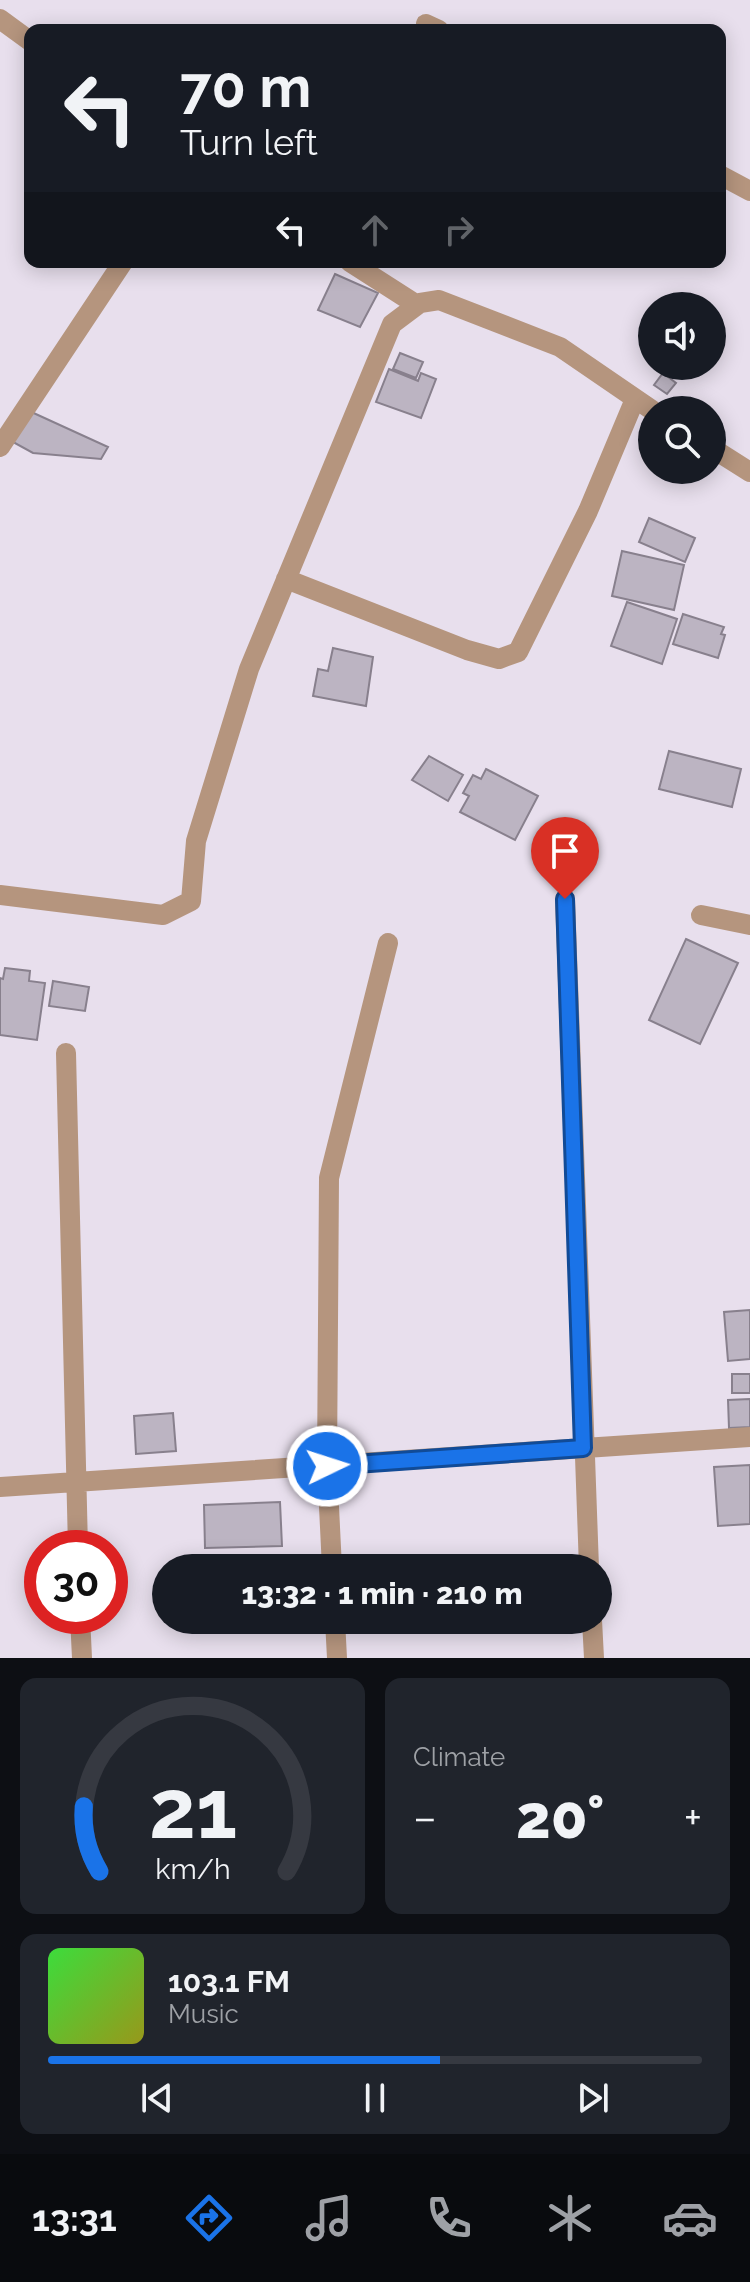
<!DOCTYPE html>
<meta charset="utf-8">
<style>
:root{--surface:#171b24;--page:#20242c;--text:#f1f3f6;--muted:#9ea1a6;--line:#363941;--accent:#1a73e8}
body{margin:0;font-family:Raleway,sans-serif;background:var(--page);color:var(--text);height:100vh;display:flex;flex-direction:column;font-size:30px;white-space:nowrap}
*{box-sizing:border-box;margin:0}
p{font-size:26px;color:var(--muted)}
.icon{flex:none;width:44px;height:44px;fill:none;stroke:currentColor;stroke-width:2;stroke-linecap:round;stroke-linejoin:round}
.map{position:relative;height:1658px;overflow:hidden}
.sheet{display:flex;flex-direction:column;gap:20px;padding:20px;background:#0d0f14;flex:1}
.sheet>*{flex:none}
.banner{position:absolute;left:24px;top:24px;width:702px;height:244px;border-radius:16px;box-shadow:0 4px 20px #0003;background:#171b24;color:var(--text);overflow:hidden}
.fabs{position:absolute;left:638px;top:292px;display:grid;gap:16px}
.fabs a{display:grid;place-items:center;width:88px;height:88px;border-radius:50%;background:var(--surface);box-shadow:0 4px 20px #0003;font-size:40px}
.speed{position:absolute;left:24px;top:1530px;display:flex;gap:16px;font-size:40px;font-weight:700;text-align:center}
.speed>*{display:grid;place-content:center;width:104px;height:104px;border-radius:50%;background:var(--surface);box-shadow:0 4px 20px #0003;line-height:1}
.speed .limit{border:12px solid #d22;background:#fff;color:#111}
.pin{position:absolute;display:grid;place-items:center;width:68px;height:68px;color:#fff;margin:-82px -34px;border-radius:50% 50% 50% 0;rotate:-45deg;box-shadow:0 0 8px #0007}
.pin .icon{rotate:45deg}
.me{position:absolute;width:88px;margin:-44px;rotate:86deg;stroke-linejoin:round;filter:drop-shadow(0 0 6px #0008)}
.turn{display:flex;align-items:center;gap:28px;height:168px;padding:0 24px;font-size:36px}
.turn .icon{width:104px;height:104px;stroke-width:2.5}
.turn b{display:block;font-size:56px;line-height:68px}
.lanes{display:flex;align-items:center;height:76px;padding:0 24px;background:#0003;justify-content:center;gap:40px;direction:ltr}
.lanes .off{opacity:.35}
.big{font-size:60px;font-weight:800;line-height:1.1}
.sheet .widget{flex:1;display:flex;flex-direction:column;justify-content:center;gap:12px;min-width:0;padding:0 28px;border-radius:16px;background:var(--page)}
.sheet .dial{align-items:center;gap:0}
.dial svg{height:208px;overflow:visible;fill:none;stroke:var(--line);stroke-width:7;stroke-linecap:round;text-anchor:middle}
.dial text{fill:var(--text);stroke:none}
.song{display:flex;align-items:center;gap:24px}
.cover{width:96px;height:96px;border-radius:12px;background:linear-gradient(135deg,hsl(120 70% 55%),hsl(60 70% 35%))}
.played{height:8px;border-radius:4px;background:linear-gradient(90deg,var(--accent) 60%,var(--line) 60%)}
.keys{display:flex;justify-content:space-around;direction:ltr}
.heat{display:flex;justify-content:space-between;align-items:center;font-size:44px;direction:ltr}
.sheet .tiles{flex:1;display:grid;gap:20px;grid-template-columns:1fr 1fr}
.widget:last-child{grid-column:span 2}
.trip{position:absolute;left:152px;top:1554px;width:460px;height:80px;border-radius:40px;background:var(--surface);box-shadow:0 4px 20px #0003;font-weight:800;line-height:80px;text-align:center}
.dock{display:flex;height:128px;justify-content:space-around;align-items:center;background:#090b0e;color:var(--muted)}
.dock .icon{width:56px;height:56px}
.dock .active{color:var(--accent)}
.dock b{font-size:36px;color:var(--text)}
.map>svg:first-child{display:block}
.building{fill:#bcb4c2;stroke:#88808d;stroke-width:2}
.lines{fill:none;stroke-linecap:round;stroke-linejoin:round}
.minor{stroke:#b5957e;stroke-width:20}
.route-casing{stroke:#114b97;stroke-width:20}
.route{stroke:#1a73e8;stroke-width:14}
</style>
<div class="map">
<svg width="750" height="1658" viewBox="0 0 750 1658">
<rect width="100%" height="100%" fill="#e8dfed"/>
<path class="building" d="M335 274 378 293 360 327 318 310Z
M400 353 423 362 416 378 393 369Z
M389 369 418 381 421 373 436 379 421 418 376 402Z
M663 373 676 383 667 394 654 385Z
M27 410 108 447 101 459 33 453 13 442Z
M649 518 695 538 685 562 639 542Z
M622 551 684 565 674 610 612 596Z
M627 602 677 619 662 664 611 646Z
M683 614 724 627 721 634 725 635 718 658 673 644Z
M333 648 373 657 366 706 313 696 318 669 328 671Z
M669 751 741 769 732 807 659 789Z
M429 756 463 775 448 801 412 780Z
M486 769 538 796 515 840 460 812 469 796 463 793 473 775 481 779Z
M686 939 738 963 700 1044 649 1020Z
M5 968 30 971 29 981 45 983 37 1040 0 1035V978L3 979Z
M53 981 89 987 85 1011 49 1006Z
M750 1310V1359L728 1361 724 1312Z
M732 1374H750V1393H732Z
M750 1399V1427L729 1428 728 1400Z
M173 1413 176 1451 136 1454 134 1416Z
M750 1465V1524L718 1526 714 1467Z
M280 1502 282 1546 205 1548 204 1505Z
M490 1562 491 1568H456L455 1564Z
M550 1562 551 1568H499V1565Z"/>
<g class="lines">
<path class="minor" d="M0 19 30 41
M426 24 439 30
M720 175 750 191
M350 262 417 305
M0 447 123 262
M712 448 750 472
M286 579 467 650 499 659 518 652 588 511 635 399
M0 895 163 915 191 901 196 841 249 669 392 324 420 303 439 300 560 347 652 410
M565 899 589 1568
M701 915 750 925
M66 1053 78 1548
M0 1487 750 1437
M332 1568 327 1466 329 1178 388 943
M80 1616 82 1658
M335 1620 337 1658
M592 1620 594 1658"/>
</g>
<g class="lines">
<defs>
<path id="route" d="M327 1466 583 1448 565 899"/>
</defs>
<use href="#route" class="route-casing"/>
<use href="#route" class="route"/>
</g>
</svg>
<div class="fabs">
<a><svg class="icon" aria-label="sound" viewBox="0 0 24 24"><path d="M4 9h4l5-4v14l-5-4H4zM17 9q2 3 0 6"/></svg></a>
<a><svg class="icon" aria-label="search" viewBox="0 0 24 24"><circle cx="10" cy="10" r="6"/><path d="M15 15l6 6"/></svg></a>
</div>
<div class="speed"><div class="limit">30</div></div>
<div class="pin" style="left:565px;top:899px;background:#d93025"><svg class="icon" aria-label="arrive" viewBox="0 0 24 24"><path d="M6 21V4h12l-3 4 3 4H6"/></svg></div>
<svg class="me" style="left:327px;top:1466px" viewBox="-20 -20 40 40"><circle r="17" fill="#1a73e8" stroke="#fff" stroke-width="3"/><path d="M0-11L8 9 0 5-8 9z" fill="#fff"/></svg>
<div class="trip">13:32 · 1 min · 210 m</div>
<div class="banner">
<div class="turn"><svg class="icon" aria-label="left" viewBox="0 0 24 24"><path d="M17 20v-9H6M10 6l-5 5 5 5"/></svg><div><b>70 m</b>Turn left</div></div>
<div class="lanes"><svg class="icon" aria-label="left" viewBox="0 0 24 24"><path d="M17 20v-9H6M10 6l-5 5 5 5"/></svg><svg class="icon off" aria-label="ahead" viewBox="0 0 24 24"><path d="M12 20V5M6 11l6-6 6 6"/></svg><svg class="icon off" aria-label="right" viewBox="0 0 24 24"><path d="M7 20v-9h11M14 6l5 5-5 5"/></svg></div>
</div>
</div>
<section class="sheet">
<div class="tiles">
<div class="widget dial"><svg viewBox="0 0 100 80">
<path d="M14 69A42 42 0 1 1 86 69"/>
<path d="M14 69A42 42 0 0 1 8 44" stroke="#1a73e8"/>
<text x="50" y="56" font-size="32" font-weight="700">21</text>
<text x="50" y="72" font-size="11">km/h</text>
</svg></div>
<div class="widget"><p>Climate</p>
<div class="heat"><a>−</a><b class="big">20°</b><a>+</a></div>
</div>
<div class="widget">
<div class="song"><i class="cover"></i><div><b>103.1 FM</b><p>Music</p></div></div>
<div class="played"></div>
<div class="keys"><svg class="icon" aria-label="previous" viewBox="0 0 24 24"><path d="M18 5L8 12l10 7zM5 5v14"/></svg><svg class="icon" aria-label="pause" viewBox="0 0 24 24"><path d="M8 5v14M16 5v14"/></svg><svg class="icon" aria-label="next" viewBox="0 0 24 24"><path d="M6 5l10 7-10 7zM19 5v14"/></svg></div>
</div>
</div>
</section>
<nav class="dock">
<b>13:31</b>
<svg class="icon active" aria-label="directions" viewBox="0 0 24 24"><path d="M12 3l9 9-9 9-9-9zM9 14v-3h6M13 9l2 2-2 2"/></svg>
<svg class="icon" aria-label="music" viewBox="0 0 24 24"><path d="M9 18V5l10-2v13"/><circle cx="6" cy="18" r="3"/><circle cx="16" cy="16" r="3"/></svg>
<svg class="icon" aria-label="phone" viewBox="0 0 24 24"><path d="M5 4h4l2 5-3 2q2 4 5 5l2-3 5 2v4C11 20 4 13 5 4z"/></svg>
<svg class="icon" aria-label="climate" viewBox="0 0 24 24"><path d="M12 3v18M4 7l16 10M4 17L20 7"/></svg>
<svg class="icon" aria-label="car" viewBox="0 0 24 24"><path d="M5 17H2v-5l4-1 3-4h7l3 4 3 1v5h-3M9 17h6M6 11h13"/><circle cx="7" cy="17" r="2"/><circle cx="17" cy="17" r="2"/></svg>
</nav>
